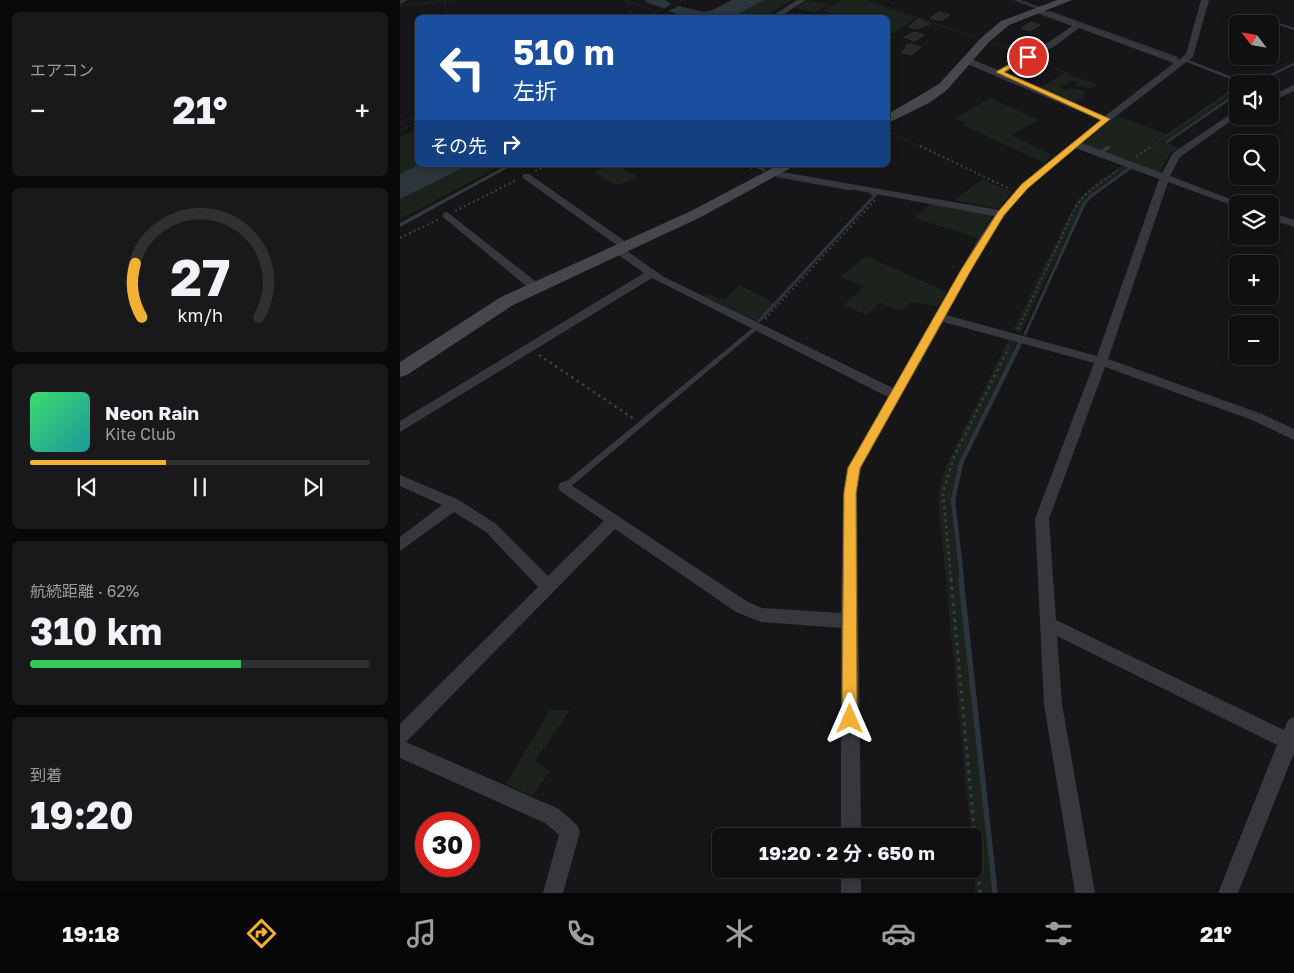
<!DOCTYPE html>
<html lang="ja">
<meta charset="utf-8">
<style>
:root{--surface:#101012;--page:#19191b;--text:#f1f3f6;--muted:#9c9d9f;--line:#303032;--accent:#f2b134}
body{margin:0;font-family:"Golos Text","Noto Sans JP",sans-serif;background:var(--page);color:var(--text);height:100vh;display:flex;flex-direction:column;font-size:19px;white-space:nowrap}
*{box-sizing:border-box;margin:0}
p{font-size:16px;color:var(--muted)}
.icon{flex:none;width:28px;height:28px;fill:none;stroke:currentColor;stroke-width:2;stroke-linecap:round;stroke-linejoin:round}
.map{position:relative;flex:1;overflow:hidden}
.side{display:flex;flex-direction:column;gap:12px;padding:12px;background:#09090a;width:400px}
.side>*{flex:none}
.guide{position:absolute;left:15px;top:15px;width:475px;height:152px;border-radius:8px;box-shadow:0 2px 8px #0003,0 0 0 1px var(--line);background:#1a4fa0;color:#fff;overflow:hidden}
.needle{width:32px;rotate:301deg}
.buttons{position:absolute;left:829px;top:15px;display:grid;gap:10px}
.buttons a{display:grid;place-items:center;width:50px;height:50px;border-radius:8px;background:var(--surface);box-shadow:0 2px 8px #0003,0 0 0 1px var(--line);font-size:25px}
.speed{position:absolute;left:15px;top:812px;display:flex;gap:10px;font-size:25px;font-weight:700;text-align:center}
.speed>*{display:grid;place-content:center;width:65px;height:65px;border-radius:50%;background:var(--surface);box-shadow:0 2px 8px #0003,0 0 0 1px var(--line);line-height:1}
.speed .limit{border:8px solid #d22;background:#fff;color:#111}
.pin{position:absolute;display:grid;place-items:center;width:42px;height:42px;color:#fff;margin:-21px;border:2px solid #fff;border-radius:50%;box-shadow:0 1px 5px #0007}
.me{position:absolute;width:55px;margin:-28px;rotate:0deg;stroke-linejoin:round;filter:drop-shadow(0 0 4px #0008)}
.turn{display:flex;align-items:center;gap:18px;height:105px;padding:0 15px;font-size:22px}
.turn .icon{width:65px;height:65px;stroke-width:2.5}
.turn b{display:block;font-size:35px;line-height:42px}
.then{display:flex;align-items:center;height:48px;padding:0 15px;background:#0003;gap:10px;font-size:19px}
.big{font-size:38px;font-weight:700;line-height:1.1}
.side .tile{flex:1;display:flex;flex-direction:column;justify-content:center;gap:8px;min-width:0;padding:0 18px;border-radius:8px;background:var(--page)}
.side .dial{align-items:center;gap:0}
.dial svg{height:130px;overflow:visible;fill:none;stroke:var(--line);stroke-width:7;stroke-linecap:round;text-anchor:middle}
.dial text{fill:var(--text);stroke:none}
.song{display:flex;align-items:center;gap:15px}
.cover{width:60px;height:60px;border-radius:8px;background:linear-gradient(135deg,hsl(140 70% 55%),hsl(180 70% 35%))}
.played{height:5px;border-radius:2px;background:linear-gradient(90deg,var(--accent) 40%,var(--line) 40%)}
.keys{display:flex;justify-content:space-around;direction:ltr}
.heat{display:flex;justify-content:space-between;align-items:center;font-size:28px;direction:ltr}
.charge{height:8px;border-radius:4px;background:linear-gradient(90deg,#34c759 62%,var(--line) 0)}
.trip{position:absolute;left:312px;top:828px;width:270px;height:50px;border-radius:8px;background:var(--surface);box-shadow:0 2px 8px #0003,0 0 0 1px var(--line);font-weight:700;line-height:50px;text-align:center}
.tabs{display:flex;height:80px;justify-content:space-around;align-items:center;background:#060607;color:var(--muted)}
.tabs .icon{width:35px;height:35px}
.tabs .on{color:var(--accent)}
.tabs b{font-size:22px;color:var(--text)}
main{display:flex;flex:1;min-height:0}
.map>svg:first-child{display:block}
.green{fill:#1c231d}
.water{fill:#2c353c}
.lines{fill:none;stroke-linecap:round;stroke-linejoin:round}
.stream-far3{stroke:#2c353c;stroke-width:2.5}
.stream-far2{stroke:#2c353c;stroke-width:3}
.stream-far1{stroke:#2c353c;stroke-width:4.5}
.stream{stroke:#2c353c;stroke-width:5.5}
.river{fill:#2c353c;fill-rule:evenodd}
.building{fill:#29292c;stroke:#303034}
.path-far3{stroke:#3d3f44;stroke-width:1;stroke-dasharray:1 2.5;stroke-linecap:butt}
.path-far2{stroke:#3d3f44;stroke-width:2;stroke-dasharray:2 3;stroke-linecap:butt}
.path-far1{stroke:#3d3f44;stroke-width:2.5;stroke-dasharray:2.5 4;stroke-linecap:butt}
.path{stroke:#3d3f44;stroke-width:3;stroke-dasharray:3 5;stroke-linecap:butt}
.lane{fill:#37383d;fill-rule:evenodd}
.street{fill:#37383d;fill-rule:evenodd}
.secondary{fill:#45474d;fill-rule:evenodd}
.route{fill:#f2b134;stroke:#9d7322}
</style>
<main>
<section class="side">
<div class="tile"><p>エアコン</p>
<div class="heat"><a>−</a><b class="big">21°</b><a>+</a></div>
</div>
<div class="tile dial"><svg viewBox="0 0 100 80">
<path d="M14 69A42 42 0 1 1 86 69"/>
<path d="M14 69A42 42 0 0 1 10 36" stroke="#f2b134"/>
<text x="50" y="56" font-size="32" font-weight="700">27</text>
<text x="50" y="72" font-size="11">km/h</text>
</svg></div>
<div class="tile">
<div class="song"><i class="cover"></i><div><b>Neon Rain</b><p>Kite Club</p></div></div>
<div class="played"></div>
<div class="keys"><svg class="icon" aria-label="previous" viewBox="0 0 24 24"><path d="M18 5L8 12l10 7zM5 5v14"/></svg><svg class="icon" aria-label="pause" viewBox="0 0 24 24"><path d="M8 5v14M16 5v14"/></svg><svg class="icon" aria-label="next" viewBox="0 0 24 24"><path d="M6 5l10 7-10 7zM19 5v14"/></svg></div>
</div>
<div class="tile"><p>航続距離 · 62%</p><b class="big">310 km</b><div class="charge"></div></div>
<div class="tile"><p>到着</p><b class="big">19:20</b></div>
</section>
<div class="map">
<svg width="894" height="893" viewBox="0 0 894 893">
<rect width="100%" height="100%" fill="#161618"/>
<path class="green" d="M364 0H393L364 17H333Z
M408 0 431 4 414 13 395 8Z
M444 0H463L516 18 490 35H488V18L441 17 423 11Z
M665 73 699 85 691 88 676 86 678 82 672 80 660 88 666 90 670 88 687 91 681 99 672 102 639 88Z
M837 85V91L765 142 781 148 770 153 760 172 682 144 717 116 767 134Z
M590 98 639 120 611 135 652 155 644 163 563 125 566 122 556 118Z
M17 129 18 165 0 174V137Z
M723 164 729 166 694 191 683 203 621 332 613 330 677 200 690 188Z
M69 165H102L0 219V199Z
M209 165H218L239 177C215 188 215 186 194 172Z
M583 179 612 192 600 207 595 208 554 200Z
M531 204 593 215 578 238 514 218Z
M466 256 547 292 538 306 511 302 502 311 480 303 467 315 444 305 464 286 440 277Z
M340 285 374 303 356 321 304 296 306 294 324 300Z
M608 340 617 342 559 462 551 502 592 893H575L574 836H571L539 510V491L546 466Z
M150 710H170L135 761 150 771 132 796 106 784Z"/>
<path class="water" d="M332 0H364L333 17H287L268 11 279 6C309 13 304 15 332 0Z
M18 165H69L0 199V174Z"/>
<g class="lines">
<path class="stream-far3" d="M617 0 639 8
M256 1 259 0
M649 12 777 58
M854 83 894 64
M767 142 838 93"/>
<path class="stream-far2" d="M354 165 364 170
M378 176 451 189
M359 321 476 194 471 193
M625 334 684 204 691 196 731 167"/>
<path class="stream-far1" d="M562 580 553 500 561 463 620 343"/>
<path class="stream" d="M561 579 595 893"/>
<path class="river" d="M0 0H8L0 4Z
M245 0H265L271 4 264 8 247 3Z"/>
</g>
<path class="building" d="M539 12 550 15 541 21 530 18Z
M518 19 530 24 517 29 508 27Z
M631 22 640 25 630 31 621 28Z
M514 32 524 35 515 41 504 37Z
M509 44 521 47 511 55 501 52 508 47 505 46Z"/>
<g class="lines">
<path class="path-far3" d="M1 0 4 5
M225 0 255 11
M225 0 231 15 227 18
M465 0 575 37
M612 0 624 5
M621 0 629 3
M45 1 48 18
M0 6 53 0
M242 18 282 0
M410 18 442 0
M839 22 847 18
M596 44 617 52
M640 62 670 74
M852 78 894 60
M0 123 18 115
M0 131 18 122
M488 131 523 148
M750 148 836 87"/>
<path class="path-far2" d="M520 146 610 189
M736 157 751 146
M346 165 354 169
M135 171 148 165
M55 211 117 180
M0 238 39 219
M365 319 475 200
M618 329 676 206 686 194 718 170"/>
<path class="path-far1" d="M139 355 234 419
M551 580 543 492 554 457 609 347"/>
<path class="path" d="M551 579 580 893"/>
<path class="lane" d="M852 14 894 28V30L852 16Z
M784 59H786L850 84H843L784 61Z
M870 90 882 95V96L878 97 870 93Z
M707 146 711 147 702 155H698V153Z
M107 165H113L0 227V223Z
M357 325 359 326 360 327 359 328 168 489H162L161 487 162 485 355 326Z"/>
<path class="street" d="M397 0H406L378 18H369Z
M801 0H809L793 57 681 143 762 173 773 153 838 109V116L780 157 770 176 843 204 834 206 768 182 708 359 862 414 894 429V440L852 420 705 367 649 519 656 620 884 730 888 720 894 717V753L838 893H818L877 745 657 636 662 704 695 893H675L644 704 635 519 694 363 543 322 461 468 457 493 461 836H441V628L361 622 336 612 215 529 6 742 159 809 177 825 180 832 163 893H143L159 835 145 823 0 758V724L138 587 86 532 54 512 0 551V537L42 505 0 486V475L59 500 96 524 148 576 204 521 160 491 158 487 160 483 165 481 348 602 362 608 441 613 443 493 447 468 488 397 252 278 0 432V421L244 273 213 251V247L218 246 123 178V174H129L229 244V248L224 249 264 277 493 388 579 238 594 216 374 175 371 174V170L599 210 621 184 700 120 565 63V59H571L598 70 649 42 672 26 637 13V9H640L779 60 786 54ZM679 28 774 63 705 116 605 73 655 46ZM675 148 759 179 697 356 546 315C571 271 593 225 628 188 643 174 660 161 675 148Z
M894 85V91L870 102V96Z
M47 212 139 284V290H131L43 217V213Z
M870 212 894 220V227L870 219Z
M441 869H461V893H441Z"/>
<path class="secondary" d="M657 0H672L609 25 589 42 547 90 529 103 488 123V114L539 84 581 38 601 21Z
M378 165H396L301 217 113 305 7 375 0 377V362L101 297 291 211Z"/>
</g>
<path class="route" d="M626 55 631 57 604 72 710 119 628 188 604 215 571 270 460 468 456 493 457 719 455 724 450 726 445 724 442 719 444 493 448 468 561 270 598 212 622 184 701 120 596 72Z"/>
</svg>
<div class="buttons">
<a><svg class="needle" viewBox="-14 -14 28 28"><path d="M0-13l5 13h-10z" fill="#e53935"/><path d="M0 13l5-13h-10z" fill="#9c9d9f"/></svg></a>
<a><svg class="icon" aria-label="sound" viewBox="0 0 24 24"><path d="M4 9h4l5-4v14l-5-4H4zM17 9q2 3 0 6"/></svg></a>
<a><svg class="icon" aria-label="search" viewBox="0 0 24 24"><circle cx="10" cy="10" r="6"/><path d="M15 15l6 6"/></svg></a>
<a><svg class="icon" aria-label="layers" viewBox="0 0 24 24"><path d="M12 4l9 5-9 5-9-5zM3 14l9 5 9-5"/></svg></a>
<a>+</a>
<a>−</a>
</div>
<div class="speed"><div class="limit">30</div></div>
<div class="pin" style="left:628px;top:57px;background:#d93025"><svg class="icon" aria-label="arrive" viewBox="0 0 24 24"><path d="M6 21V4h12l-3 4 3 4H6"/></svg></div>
<svg class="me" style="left:450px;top:719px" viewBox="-20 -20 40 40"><path d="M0-17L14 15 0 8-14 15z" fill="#f2b134" stroke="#fff" stroke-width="4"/></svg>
<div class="trip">19:20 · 2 分 · 650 m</div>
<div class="guide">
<div class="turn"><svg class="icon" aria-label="left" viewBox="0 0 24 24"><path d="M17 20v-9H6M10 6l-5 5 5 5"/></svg><div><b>510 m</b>左折</div></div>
<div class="then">その先<svg class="icon" aria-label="right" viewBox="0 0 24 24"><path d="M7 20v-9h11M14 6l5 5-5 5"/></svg></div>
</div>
</div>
</main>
<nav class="tabs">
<b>19:18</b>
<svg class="icon on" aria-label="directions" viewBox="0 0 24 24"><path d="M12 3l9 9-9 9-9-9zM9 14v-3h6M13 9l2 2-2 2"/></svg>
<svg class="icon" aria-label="music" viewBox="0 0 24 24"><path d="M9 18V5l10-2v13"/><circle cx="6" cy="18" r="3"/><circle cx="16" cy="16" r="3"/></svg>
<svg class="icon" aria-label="phone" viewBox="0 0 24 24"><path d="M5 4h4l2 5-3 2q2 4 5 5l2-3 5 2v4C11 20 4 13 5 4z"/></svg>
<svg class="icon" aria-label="climate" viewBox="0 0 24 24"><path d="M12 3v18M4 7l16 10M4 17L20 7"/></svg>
<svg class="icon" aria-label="car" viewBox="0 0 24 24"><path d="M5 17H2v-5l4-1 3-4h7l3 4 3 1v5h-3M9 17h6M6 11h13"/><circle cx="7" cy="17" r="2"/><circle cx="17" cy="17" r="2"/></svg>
<svg class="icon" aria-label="filters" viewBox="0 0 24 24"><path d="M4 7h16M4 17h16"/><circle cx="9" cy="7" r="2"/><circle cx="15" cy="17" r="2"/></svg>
<b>21°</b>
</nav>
